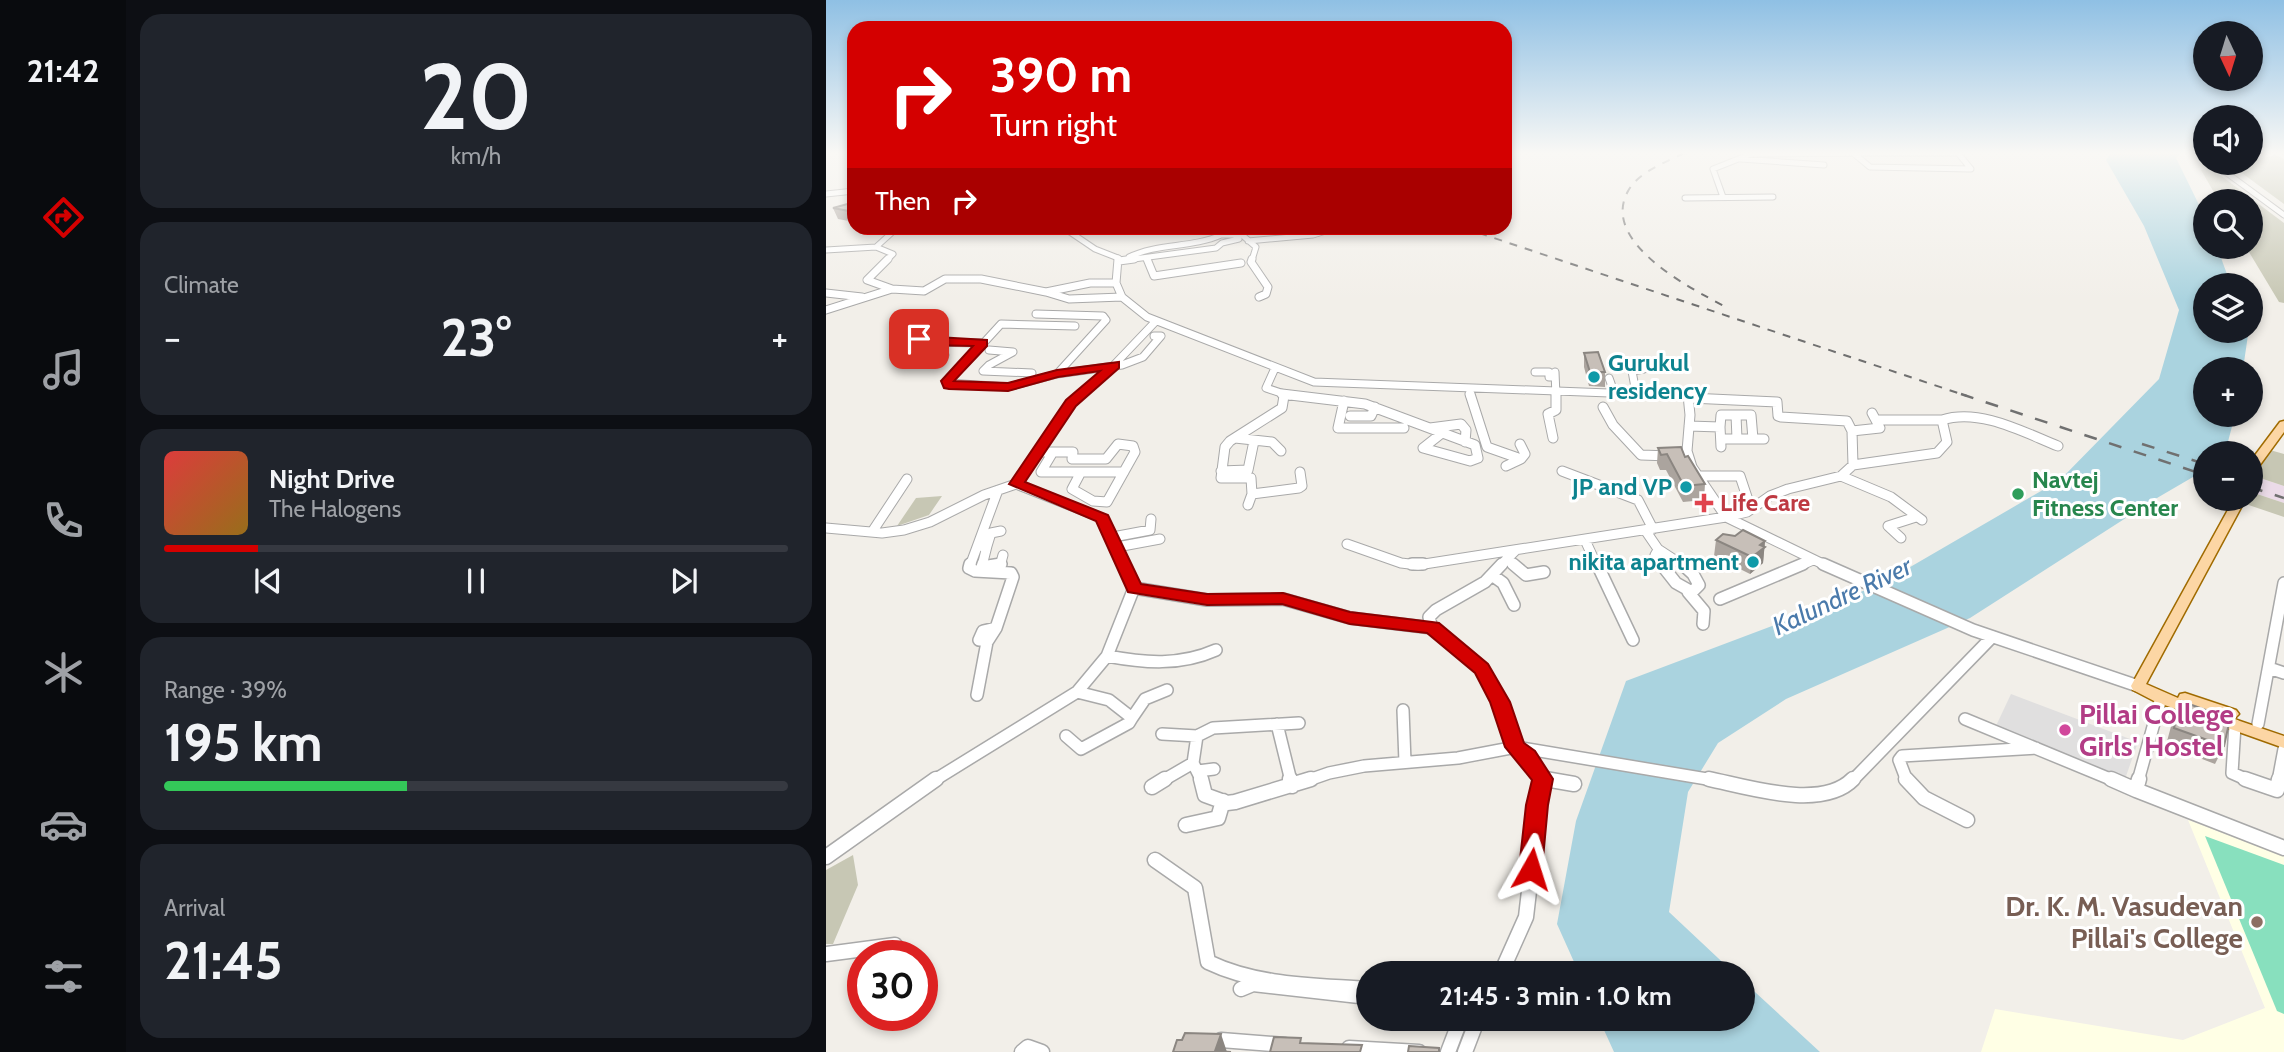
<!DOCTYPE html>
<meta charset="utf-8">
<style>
:root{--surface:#171b24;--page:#20242c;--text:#f1f3f6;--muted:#9ea1a6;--line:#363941;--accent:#d40000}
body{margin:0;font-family:Cabin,sans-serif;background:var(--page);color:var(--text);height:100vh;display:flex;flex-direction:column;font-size:26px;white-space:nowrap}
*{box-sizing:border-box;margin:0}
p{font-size:23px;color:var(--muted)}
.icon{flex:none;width:38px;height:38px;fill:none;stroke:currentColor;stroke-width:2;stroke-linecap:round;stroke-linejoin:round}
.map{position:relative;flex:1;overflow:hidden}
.side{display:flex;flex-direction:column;gap:14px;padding:14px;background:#0d0f14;width:700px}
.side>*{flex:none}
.hud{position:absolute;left:21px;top:21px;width:665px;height:214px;border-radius:21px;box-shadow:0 4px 10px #0003;background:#d40000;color:#fff;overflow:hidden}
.needle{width:46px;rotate:176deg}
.controls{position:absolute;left:1367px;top:21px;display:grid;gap:14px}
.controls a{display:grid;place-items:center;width:70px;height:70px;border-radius:50%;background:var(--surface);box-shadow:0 4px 10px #0003;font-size:35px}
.speed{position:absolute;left:21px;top:940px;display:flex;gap:14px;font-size:35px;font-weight:700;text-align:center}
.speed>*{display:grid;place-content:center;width:91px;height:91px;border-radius:50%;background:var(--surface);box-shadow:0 4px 10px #0003;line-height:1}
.speed .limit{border:10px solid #d22;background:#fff;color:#111}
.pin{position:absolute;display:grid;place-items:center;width:60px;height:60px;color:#fff;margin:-30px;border-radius:14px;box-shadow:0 4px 10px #0006}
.me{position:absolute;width:77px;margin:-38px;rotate:6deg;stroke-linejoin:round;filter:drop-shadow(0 0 5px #0008)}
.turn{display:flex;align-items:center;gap:24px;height:147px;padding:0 28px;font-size:32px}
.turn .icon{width:91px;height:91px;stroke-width:2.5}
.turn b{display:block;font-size:49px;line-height:60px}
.then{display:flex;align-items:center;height:66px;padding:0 28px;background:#0003;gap:14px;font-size:26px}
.big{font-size:52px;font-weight:800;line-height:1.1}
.side .card{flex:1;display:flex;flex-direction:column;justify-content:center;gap:10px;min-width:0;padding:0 24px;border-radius:21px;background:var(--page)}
.side .dial{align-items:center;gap:0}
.dial b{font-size:91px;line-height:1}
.song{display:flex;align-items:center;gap:21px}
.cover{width:84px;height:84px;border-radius:10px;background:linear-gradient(135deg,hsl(0 70% 55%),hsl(40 70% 35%))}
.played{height:7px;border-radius:4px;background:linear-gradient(90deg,var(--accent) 15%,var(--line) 15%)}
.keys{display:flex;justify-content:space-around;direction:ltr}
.heat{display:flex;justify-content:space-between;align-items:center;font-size:38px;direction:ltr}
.charge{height:10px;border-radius:5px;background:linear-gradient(90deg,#34c759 39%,var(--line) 0)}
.trip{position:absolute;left:530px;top:961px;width:399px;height:70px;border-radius:35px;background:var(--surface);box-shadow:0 4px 10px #0003;font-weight:800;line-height:70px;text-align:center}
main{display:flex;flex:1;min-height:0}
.dock{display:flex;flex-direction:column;width:126px;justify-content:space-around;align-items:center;background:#090b0e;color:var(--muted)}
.dock .icon{width:49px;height:49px}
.dock .active{color:var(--accent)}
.dock b{font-size:32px;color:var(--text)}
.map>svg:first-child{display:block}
.residential{fill:#e0dfdf}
.industrial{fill:#ebdbe8}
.education{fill:#ffffe5}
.construction{fill:#c7c7b4}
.pitch{fill:#88e0be}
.water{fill:#aad3df}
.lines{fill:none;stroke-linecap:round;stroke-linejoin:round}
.minor-far4-casing{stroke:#a9a9a9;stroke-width:7}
.minor-far3-casing{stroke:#a9a9a9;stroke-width:9}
.minor-far2-casing{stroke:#a9a9a9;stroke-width:11}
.minor-far1-casing{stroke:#a9a9a9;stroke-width:14}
.minor-casing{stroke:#a9a9a9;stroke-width:17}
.major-casing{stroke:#a06b00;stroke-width:3}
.minor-far4{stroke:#fff;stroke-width:5}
.minor-far3{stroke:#fff;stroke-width:7}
.minor-far2{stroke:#fff;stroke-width:9}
.minor-far1{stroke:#fff;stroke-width:11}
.minor{stroke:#fff;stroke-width:14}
.major{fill:#fcd6a4;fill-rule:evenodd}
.rail-far1{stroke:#707070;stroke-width:2;stroke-dasharray:8 8;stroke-linecap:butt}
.rail{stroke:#707070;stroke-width:2.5;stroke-dasharray:13 13;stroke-linecap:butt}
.wall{fill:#aba49e}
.shaded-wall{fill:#8b8681}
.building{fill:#c7bfb8;stroke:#8b8681;stroke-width:2}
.route{fill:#d40000;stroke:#8a0000;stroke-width:2}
.culture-dot{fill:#0f9aa8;stroke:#fff;stroke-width:2.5}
.leisure-dot{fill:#2e9e5b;stroke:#fff;stroke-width:2.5}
.health-dot{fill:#e0444e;stroke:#fff;stroke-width:2.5}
.hotel-dot{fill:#d1479c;stroke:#fff;stroke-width:2.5}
.education-dot{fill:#8d6e63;stroke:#fff;stroke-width:2.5}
.labels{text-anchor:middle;stroke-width:6;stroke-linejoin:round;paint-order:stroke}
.culture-label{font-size:24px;font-weight:bold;fill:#0d838f;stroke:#fff;text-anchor:end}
.leisure-label{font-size:24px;font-weight:bold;fill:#27864d;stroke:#fff;text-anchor:start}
.health-label{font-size:24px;font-weight:bold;fill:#be3a42;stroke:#fff;text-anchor:start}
.water-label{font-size:26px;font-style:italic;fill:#4a7aab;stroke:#fff}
.near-hotel-label{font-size:28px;font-weight:bold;fill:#b23c85;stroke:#fff;text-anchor:start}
.near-education-label{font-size:28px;font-weight:bold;fill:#785e54;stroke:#fff;text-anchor:end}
</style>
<main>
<nav class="dock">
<b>21:42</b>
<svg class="icon active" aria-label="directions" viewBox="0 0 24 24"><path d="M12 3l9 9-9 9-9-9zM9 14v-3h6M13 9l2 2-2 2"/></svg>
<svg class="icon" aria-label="music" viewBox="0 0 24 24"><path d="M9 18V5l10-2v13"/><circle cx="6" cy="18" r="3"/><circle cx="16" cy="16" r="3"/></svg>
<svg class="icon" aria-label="phone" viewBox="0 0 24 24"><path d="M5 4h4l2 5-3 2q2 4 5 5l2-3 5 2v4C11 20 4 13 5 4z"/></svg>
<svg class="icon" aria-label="climate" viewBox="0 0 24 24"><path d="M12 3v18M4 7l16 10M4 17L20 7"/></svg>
<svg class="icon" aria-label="car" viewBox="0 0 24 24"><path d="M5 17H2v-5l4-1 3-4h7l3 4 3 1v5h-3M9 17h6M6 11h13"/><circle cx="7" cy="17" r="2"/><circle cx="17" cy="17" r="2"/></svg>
<svg class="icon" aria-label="filters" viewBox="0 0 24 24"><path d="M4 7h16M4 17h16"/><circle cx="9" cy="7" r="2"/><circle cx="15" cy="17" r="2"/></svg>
</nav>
<section class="side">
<div class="card dial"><b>20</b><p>km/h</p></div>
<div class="card"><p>Climate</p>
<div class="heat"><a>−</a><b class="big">23°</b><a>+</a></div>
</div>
<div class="card">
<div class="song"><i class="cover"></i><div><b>Night Drive</b><p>The Halogens</p></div></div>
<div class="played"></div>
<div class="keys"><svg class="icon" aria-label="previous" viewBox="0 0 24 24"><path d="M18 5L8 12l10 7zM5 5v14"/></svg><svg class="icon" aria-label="pause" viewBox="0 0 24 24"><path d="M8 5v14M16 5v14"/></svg><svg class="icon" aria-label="next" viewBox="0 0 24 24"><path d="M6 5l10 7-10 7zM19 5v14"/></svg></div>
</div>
<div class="card"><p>Range · 39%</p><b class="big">195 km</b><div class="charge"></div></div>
<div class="card"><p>Arrival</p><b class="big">21:45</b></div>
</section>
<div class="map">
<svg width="1458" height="1052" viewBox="0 0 1458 1052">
<rect width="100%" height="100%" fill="#f2efe9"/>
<path class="residential" d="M1185 694 1312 742 1299 779 1169 728Z"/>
<path class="industrial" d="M1425 475 1458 486V503L1425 492Z"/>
<path class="education" d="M1362 820 1458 856V1052H1155L1169 1009 1357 1040 1439 1008Z"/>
<path class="construction" d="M1450 155 1458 159V204L1405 165Z
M1386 169 1458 223V303L1453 302 1420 247H1424V201H1393L1375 170Z
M1437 448 1458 454V486L1434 478Z
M1425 492 1458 503V517L1405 499H1424Z
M116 496 103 515 71 526 90 498Z
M27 855 32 885 7 944H0V870Z"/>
<path class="pitch" d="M1379 836 1458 865V1014L1451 1011Z"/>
<path class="water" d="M1285 153H1355L1350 158 1379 217V247H1391L1405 285H1379V331H1421L1422 335 1417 369H1379V415H1409L1399 453H1379V470L1331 498 1144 618 960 699 892 743 862 792 843 912 908 973H753L731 924 750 821 800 681 1026 596 1067 577 1234 480 1333 379 1353 310 1318 226 1280 160Z
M917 981 994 1052H788L773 1019 917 1018Z"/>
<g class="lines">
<defs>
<path id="minor-far4" d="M1027 153 1044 167 1145 169 1132 153
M1036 153H1133
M1424 153H1430
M915 159 998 165
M1393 163 1391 165 1394 168 1458 215
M0 194 28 191
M897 197 887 169 925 154 1036 153
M859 198 947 197
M238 228 269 249 292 258V260
M393 231 408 228 430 247 426 260
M395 235H410L413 239 396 243 390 248 308 259 303 257C331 243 366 248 395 235Z
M422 241 487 235 509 228
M0 250 50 247
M61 260 67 254 50 247 71 228
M297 260 308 259"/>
<path id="minor-far3" d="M62 259 41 280 66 289
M292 259 290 283 296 297 321 317 488 382 862 396
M321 259 328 276 415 263
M426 259 425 262 442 287 440 294 433 297
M293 261 308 259
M220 292 243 299 296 297
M0 293 36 297
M0 310 66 289 98 291 119 279H155L220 292 264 283H290
M210 314 277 316 280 320 231 374
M249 326 175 324 121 383 182 387 231 374 296 365 317 357 335 336H328
M96 332 93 339 99 342 157 343
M93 339 82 353 119 355
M163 350 187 352 163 365 157 371 206 373
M449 368 440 388 464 396
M709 372H723V377H729
M729 372 730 396
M783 378 788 392
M643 388 644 396
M810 393 806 371 818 369
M253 396 288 365 330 321"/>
<path id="minor-far2" d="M456 394 539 404 649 445 652 458 644 461 597 448 616 433
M644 394 661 447 695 459 699 454 694 444
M827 394 862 395 864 415 861 451 866 467 900 517 1001 566
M864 398 951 402 952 416 955 417 1021 421 1026 431 1027 465
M518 401 512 428H578
M777 407 787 425 815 455 844 456
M910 415 911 439
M524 416H545L549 407
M1050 420H1116
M863 426 894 427 895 447
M894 427 895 415H925L927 439H938
M604 428 635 424 640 430 639 442
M1026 431 1054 428 1046 413
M409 438 446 442 455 451
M727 438 722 414 730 410V394
M895 439H927
M292 444 307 446 309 452 281 502 267 501 246 489 255 472H215L227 452H247L246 459H280Z
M212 452H227
M680 466 695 459
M395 471 422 470 428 441
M736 471 812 500 827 529
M255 472H298
M871 476H914L925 509
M1015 476 1065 497 1096 520
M190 484 276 518 298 566
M426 494 473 488 476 486 474 472
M422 505 426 494 425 478H395L399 447 404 441 456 408 458 396
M0 528 56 533 78 530 104 522 158 495 190 484 245 403 255 394
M819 530 832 549 858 566
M46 532 81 479
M287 537 324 530 325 519
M1075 538 1062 526 1090 517
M759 540 771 566
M521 544 575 563 592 565 900 517 921 512 944 496 962 489 1015 476 1027 465 1111 453 1121 442 1116 420C1154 408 1197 432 1232 446
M157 547 161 546 165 533 175 531
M291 547 334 539
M832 550 829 555 836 566
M683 561 689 566
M144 566 172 490
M156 566 161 546
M174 566 177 555
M674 566 689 551
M973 566 987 560"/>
<path id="minor-far1" d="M144 564 143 568 149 571 185 573 187 577 170 628 161 642 151 695
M157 564 156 567 175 564
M586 564H597
M676 564 659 582 610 610 603 617 606 628 656 668 674 702 690 747 701 756 716 781
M687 564 700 575 718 572
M771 564 807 640
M835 564 850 583 866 592 873 585 867 574 856 564
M997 564 1147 630 1312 686
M666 575 677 583 688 605
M308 588 381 600 457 599 524 618 606 628
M862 592 878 611 877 624
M894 599 977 564
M153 640 157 631 170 628
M281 656C319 663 354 666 390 650
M1443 668 1458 673
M251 692 283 700 306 718 319 699 341 690
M577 710 579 762
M1139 719 1289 781
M451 724 465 781
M1432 724 1458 583
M1409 725 1406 773 1424 781
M336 734 371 736
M240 736 255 749 303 723 306 718
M372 771 388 769
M716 779 730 781
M107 781 251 692 281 656 308 588 297 564
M336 781 367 763
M376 781 367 763 371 736 387 728 473 723
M480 781 503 773 538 766 632 758 690 747 893 781
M1026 781 1166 637
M1081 781 1073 760 1076 756 1210 748
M1312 781 1335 698
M1452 781 1458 749"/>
<path id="minor" d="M375 779 379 795 401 803 409 802 485 779
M464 779 466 786
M719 779 748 784
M883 779C922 787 996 811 1027 779
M1080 779 1098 798 1141 820
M1285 779 1310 790
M1313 779 1310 790 1458 848
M1419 779 1451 790 1453 779
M326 787 339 779
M360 825 392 818 397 801
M0 857 110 779
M329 860 369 888 382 962C432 986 488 985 542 989
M0 954 69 945
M675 973 700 917 716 779
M415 989 427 984 542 997
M395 1040 459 1045
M523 1048 593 1052
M196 1052 202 1047 216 1052
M622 1052 635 1018
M639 1052 652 1018"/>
<path id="major" d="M1458 421V432L1428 473 1424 474V462L1454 422Z
M1408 499H1413L1418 502 1320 684 1352 698 1354 694 1359 693 1410 710 1413 714 1408 719 1458 736V748L1385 722 1382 718 1387 713 1376 710 1374 714 1369 715 1364 714 1330 702 1307 690 1305 686Z"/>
</defs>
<use href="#minor-far4" class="minor-far4-casing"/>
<use href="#minor-far3" class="minor-far3-casing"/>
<use href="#minor-far2" class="minor-far2-casing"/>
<use href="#minor-far1" class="minor-far1-casing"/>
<use href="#minor" class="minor-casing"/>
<use href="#major" class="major-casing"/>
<use href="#minor-far4" class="minor-far4"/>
<use href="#minor-far3" class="minor-far3"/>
<use href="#minor-far2" class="minor-far2"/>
<use href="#minor-far1" class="minor-far1"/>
<use href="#minor" class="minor"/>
<use href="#major" class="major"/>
<path class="rail-far1" d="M858 153C839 163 811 172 801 193 776 243 864 288 898 306
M638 228 1141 396"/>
<path class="rail" d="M1135 394 1379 475
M1316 444 1379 464
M1424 487 1458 498"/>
</g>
<path class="wall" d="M28 203V222L12 219 7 208Z
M758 353 779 372V387L763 386 758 367Z
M832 448 859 457 879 484 878 500 857 502 840 470H834L831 463Z
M890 540 939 541 937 563 924 574 888 556Z
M1355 701 1398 746 1389 764 1340 745 1347 719Z"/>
<path class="shaded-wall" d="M939 541 937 563 924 574 926 557 934 545Z
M395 1034 401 1052 389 1051Z"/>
<path class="building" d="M25 203H28V212L7 208Z
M772 352 779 372H764L758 353Z
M855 447 859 457 862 456 879 484 858 486 841 454 835 455 832 448Z
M917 530 939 541 934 545 939 547 926 557 890 540 897 534 909 536Z
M1355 701 1404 719 1398 746 1348 728Z
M359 1033 395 1034 389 1051 405 1052H347L351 1040H356Z
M448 1037 475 1038 474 1043 536 1045 534 1052H444Z
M583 1046 613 1048V1052H582Z"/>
<linearGradient id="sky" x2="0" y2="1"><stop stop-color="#8fc0e4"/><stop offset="0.51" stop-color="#f9f8f5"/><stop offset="1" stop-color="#f9f8f5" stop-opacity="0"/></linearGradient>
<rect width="1458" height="300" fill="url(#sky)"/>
<path class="route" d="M93 336 161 340V346L128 381 182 383 231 370 293 362V368L250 406 199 482 282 515 315 584 381 594 457 593 524 612 606 622 613 623 662 664 684 702 698 743 709 751 727 779 722 805 716 869 713 876 705 878 697 876 693 869 700 805 706 780 679 747 664 702 649 673 601 633 524 624 456 604 381 605 302 592 270 521 183 484 240 400 274 371 232 377 182 391 123 389 118 388 115 381 147 346 99 345 87 339Z"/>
<g class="culture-dot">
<circle cx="768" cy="377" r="7"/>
<circle cx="860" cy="487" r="7"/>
<circle cx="927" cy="562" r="7"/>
</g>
<circle class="leisure-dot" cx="1192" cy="494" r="7"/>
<path class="health-dot" d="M874.5 492.5h7v7h7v7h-7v7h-7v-7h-7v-7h7z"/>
<circle class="hotel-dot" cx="1239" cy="730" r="7"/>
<circle class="education-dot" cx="1431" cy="922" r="7"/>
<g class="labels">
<g class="culture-label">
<text x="782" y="371" text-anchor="start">Gurukul<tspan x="782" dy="28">residency</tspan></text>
<text x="846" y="495">JP and VP</text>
<text x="913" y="570">nikita apartment</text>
</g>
<g class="leisure-label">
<text x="1206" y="488">Navtej<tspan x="1206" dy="28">Fitness Center</tspan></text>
</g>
<g class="health-label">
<text x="894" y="511">Life Care</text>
</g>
<g class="water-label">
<text transform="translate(1016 596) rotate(-25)" y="9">Kalundre River</text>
</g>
<g class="near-hotel-label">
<text x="1253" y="724">Pillai College<tspan x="1253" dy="32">Girls' Hostel</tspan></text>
</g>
<g class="near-education-label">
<text x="1417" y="916">Dr. K. M. Vasudevan<tspan x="1417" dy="32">Pillai's College</tspan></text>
</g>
</g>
</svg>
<div class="controls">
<a><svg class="needle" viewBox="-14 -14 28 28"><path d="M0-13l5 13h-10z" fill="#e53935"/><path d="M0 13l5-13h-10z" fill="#9ea1a6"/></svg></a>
<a><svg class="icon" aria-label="sound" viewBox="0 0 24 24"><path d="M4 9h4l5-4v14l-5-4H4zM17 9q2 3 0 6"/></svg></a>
<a><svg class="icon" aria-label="search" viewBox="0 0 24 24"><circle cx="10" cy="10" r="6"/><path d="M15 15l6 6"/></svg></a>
<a><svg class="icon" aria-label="layers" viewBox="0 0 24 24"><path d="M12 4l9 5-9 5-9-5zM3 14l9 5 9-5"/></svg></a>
<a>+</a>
<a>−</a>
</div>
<div class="speed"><div class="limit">30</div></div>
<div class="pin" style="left:93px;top:339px;background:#d93025"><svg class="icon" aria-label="arrive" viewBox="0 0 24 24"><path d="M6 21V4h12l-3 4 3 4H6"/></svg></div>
<svg class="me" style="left:705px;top:869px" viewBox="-20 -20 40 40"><path d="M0-17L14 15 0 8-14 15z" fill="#d40000" stroke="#fff" stroke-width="4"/></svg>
<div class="trip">21:45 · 3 min · 1.0 km</div>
<div class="hud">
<div class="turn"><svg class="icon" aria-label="right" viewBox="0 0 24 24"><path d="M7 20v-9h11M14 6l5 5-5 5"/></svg><div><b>390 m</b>Turn right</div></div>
<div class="then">Then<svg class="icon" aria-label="right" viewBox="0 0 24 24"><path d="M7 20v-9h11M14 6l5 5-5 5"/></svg></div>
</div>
</div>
</main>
